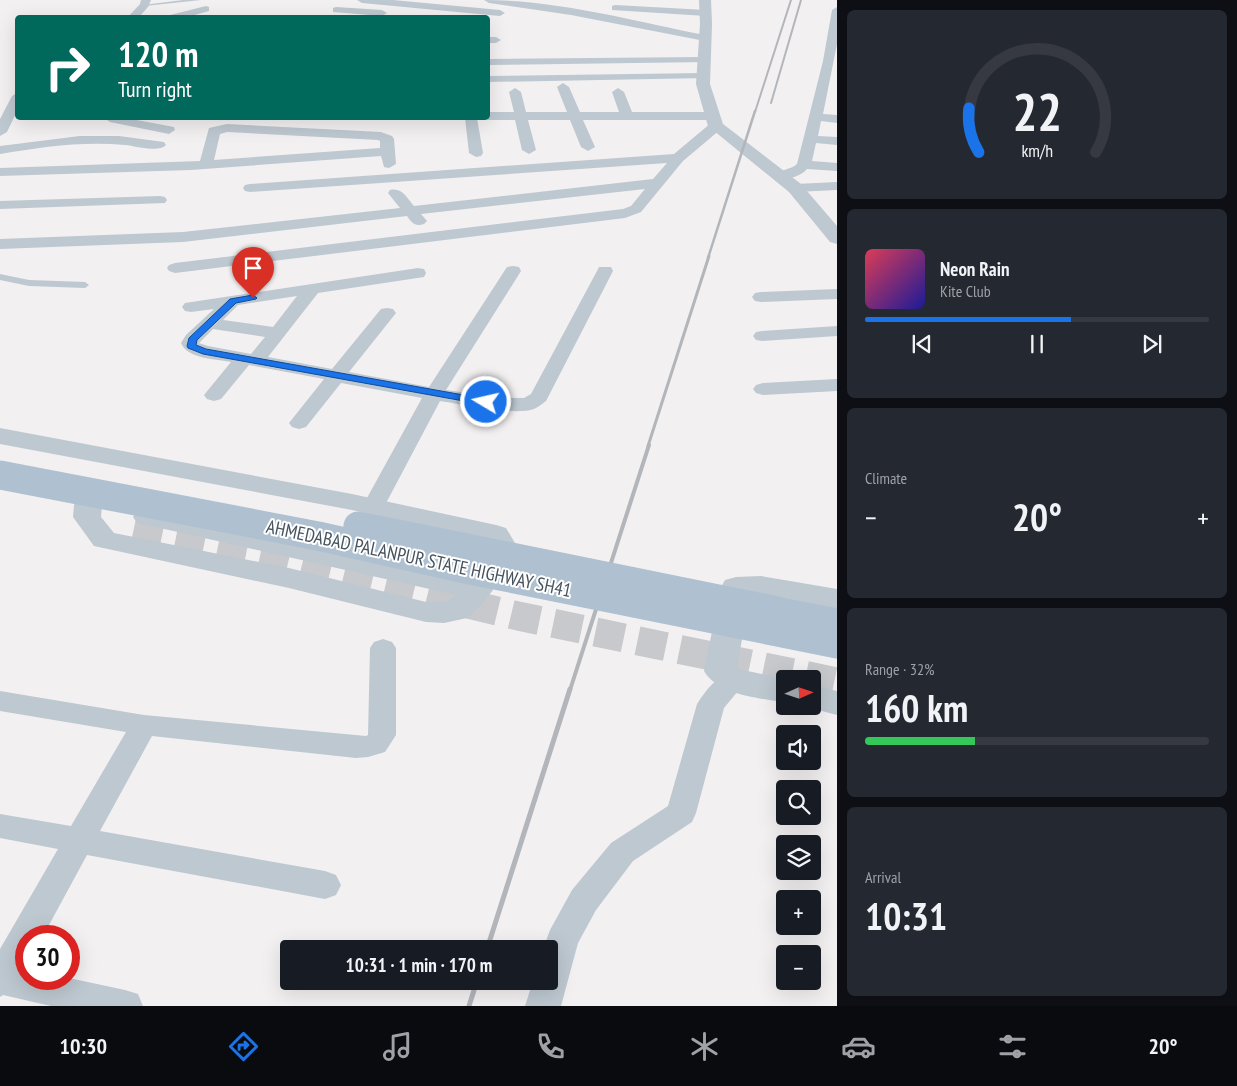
<!DOCTYPE html>
<meta charset="utf-8">
<style>
:root{--surface:#171b24;--page:#242831;--text:#f1f3f6;--muted:#9ea1a6;--line:#363941;--accent:#1a73e8}
body{margin:0;font-family:"PT Sans Narrow",sans-serif;background:var(--page);color:var(--text);height:100vh;display:flex;flex-direction:column;font-size:19px;white-space:nowrap}
*{box-sizing:border-box;margin:0}
p{font-size:16px;color:var(--muted)}
.icon{flex:none;width:28px;height:28px;fill:none;stroke:currentColor;stroke-width:2;stroke-linecap:round;stroke-linejoin:round}
.map{position:relative;flex:1;overflow:hidden}
.drawer{display:flex;flex-direction:column;gap:10px;padding:10px;background:#0d0f14;width:400px}
.drawer>*{flex:none}
.banner{position:absolute;left:15px;top:15px;width:475px;height:105px;border-radius:5px;box-shadow:0 5px 20px #0002;background:#00695c;color:#fff;overflow:hidden}
.needle{width:32px;rotate:87deg}
.buttons{position:absolute;left:776px;top:670px;display:grid;gap:10px}
.buttons a{display:grid;place-items:center;width:45px;height:45px;border-radius:5px;background:var(--surface);box-shadow:0 5px 20px #0002;font-size:25px}
.speed{position:absolute;left:15px;top:925px;display:flex;gap:10px;font-size:25px;font-weight:700;text-align:center}
.speed>*{display:grid;place-content:center;width:65px;height:65px;border-radius:50%;background:var(--surface);box-shadow:0 5px 20px #0002;line-height:1}
.speed .limit{border:8px solid #d22;background:#fff;color:#111}
.pin{position:absolute;display:grid;place-items:center;width:42px;height:42px;color:#fff;margin:-51px -21px;border-radius:50% 50% 50% 0;rotate:-45deg;box-shadow:0 0 5px #0007}
.pin .icon{rotate:45deg}
.me{position:absolute;width:55px;margin:-28px;rotate:279deg;stroke-linejoin:round;filter:drop-shadow(0 0 4px #0008)}
.turn{display:flex;align-items:center;gap:18px;height:105px;padding:0 20px;font-size:22px}
.turn .icon{width:65px;height:65px;stroke-width:2.5}
.turn b{display:block;font-size:35px;line-height:42px}
.big{font-size:38px;font-weight:800;line-height:1.1}
.drawer .widget{flex:1;display:flex;flex-direction:column;justify-content:center;gap:8px;min-width:0;padding:0 18px;border-radius:8px;background:var(--page)}
.drawer .dial{align-items:center;gap:0}
.dial svg{height:130px;overflow:visible;fill:none;stroke:var(--line);stroke-width:7;stroke-linecap:round;text-anchor:middle}
.dial text{fill:var(--text);stroke:none}
.song{display:flex;align-items:center;gap:15px}
.cover{width:60px;height:60px;border-radius:8px;background:linear-gradient(135deg,hsl(350 70% 55%),hsl(240 70% 35%))}
.played{height:5px;border-radius:2px;background:linear-gradient(90deg,var(--accent) 60%,var(--line) 60%)}
.keys{display:flex;justify-content:space-around;direction:ltr}
.heat{display:flex;justify-content:space-between;align-items:center;font-size:28px;direction:ltr}
.charge{height:8px;border-radius:4px;background:linear-gradient(90deg,#34c759 32%,var(--line) 0)}
.trip{position:absolute;left:280px;top:940px;width:278px;height:50px;border-radius:5px;background:var(--surface);box-shadow:0 5px 20px #0002;font-weight:800;line-height:50px;text-align:center}
.dock{display:flex;height:80px;justify-content:space-around;align-items:center;background:#090b0e;color:var(--muted)}
.dock .icon{width:35px;height:35px}
.dock .current{color:var(--accent)}
.dock b{font-size:22px;color:var(--text)}
main{display:flex;flex:1;min-height:0}
.map>svg:first-child{display:block}
.lines{fill:none;stroke-linecap:round;stroke-linejoin:round}
.tertiary-tunnel{stroke:#c8c9cc;stroke-width:29;stroke-dasharray:29 14;stroke-linecap:butt}
.service{fill:#bec8d0;fill-rule:evenodd}
.minor{fill:#bec8d0;fill-rule:evenodd}
.tertiary{fill:#bec8d0;fill-rule:evenodd}
.rail-far4{stroke:#b2b6bb;stroke-width:2}
.rail-far3{stroke:#b2b6bb;stroke-width:2.5}
.rail-far2{stroke:#b2b6bb;stroke-width:3}
.rail-far1{stroke:#b2b6bb;stroke-width:4}
.rail{stroke:#b2b6bb;stroke-width:5}
.primary-bridge{stroke:#afc0d0;stroke-width:29}
.route{fill:#1a73e8;stroke:#114b97}
.labels{text-anchor:middle;stroke-width:4;stroke-linejoin:round;paint-order:stroke}
.street-label{font-size:19px;fill:#47545f;stroke:#fff}
</style>
<main>
<div class="map">
<svg width="837" height="1006" viewBox="0 0 837 1006">
<rect width="100%" height="100%" fill="#f3f0f1"/>
<g class="lines">
<path class="tertiary-tunnel" d="M134 528 273 557 518 616 837 682"/>
<path class="service" d="M183 0H201L145 6 143 5Z
M0 274 29 280 85 282 89 285 85 288 29 286 0 280Z"/>
<path class="minor" d="M141 0H151L148 7 138 18H127L140 4Z
M357 0H393L500 10 505 13 500 16 362 3Z
M484 0C558 0 633 21 705 35L710 38 705 41 571 15 489 3Z
M615 5 706 10 711 13 706 16 612 10V6Z
M206 6 209 7V11L184 18 169 17 170 15Z
M336 7 382 10 387 13 382 16 333 12V8Z
M837 7V44L823 114 837 115V123L821 121 818 136 837 137V145L816 143 812 161 837 163V171L807 169C801 176 786 181 776 179L774 176C779 169 791 170 797 164L823 61 832 10Z
M488 37H496L501 40 496 43H488Z
M704 57 708 58 710 60 708 62 488 65V59Z
M703 73 707 74 709 76 707 78 488 82V76Z
M563 83 569 87 580 112H619L612 92 618 88 624 92 632 112H714L720 116 714 120H583L595 147 588 151 581 147 570 120H528L536 150 529 154 522 150 515 120H488L483 118H488V112H514L509 92 515 88 521 92 526 112H567L557 87Z
M18 92V109L7 132 0 136V119L12 96Z
M104 118H126L174 127 175 130 169 134 110 122Z
M465 118H477L483 153 481 156 476 157 469 153Z
M716 122 721 123 722 126 721 129 683 161 641 212 625 218 175 273 169 271 167 268 169 265 175 263 623 209 631 206 645 189 421 214 427 221 424 224C415 227 412 223 407 216L183 242 0 249V239L183 232 400 208 388 193 390 190C402 187 407 198 414 206L653 179 667 163 250 192 245 191 243 188 245 185 250 184 674 154 711 123Z
M227 124 381 132 392 136 394 139 396 164 389 168 384 167 381 156 191 170 0 176V168L200 161 209 128ZM227 132 378 140 380 141V148L214 160 220 134Z
M80 136H119L164 142 166 145C159 153 135 146 125 145 83 141 41 147 0 154V146Z
M837 182V190L795 192 790 191 788 188 790 185 795 184Z
M160 196 165 197 167 200 165 203 0 209V201Z
M513 266 519 267 521 271 446 390 503 398H524L531 394 597 271 599 267H611L613 271 546 401C543 403 540 406 536 408 519 417 461 404 440 401L384 507 381 512 373 514 365 512 362 507 422 398 341 383 306 427 299 429 292 427 289 423 324 379 249 365 221 399 214 401 207 399 204 395 231 362C217 359 187 359 181 343L186 335 214 309 191 312 185 311 182 307 185 303 418 268 424 269 426 273 424 277 318 293 268 357 332 369 381 309 387 308 393 309 396 313 349 372 429 387 507 267ZM297 296 273 327 223 320 238 305ZM213 329 265 337 251 354 208 346 199 343Z
M837 289V299L761 302 755 301 752 297 755 293 761 292Z
M837 326V336L762 341 756 340 753 336 756 332 762 331Z
M837 379V391L763 395 756 393 753 389 756 385 763 383Z
M383 639 392 642 396 648V735L385 752 368 757 356 758 152 736 100 831 325 871 336 875 341 885 336 895 325 899 87 855 43 936H26V979L69 978 125 990 138 994 143 1006H51L3 995 0 997V949L58 849 0 838V814L71 826 126 732 0 711V691L144 715 366 736 368 735 370 648 374 642Z
M733 670 743 673 747 680 724 708 696 813 692 822 633 861 596 910 578 943 561 1006H525L533 981H549V949H543L550 930 572 890 611 843 668 806 697 704C705 691 718 675 733 670Z"/>
<path class="tertiary" d="M699 0H711L712 24 710 84 723 124 801 184 837 226V244L830 242 789 192 708 126 696 84 700 24Z
M0 428 352 494 496 525 506 528 515 543 493 590 482 604 467 618 444 623 426 622 289 588 94 546 73 517 74 505 78 499 88 497 98 499 102 505 101 517 114 533 289 568 426 602H446L456 595 147 525 137 523 133 517 137 511 147 509 469 578 487 543 485 540 352 510 0 444Z
M761 576 837 589V609L786 598 750 595 737 667 743 670 785 679V703C758 697 719 696 704 671L721 587 725 580 736 577Z
M812 685 837 691V715L803 706H812Z"/>
<path class="rail-far4" d="M771 103 801 0
M755 112 791 0"/>
<path class="rail-far3" d="M708 258 755 111"/>
<path class="rail-far2" d="M648 446 709 256"/>
<path class="rail-far1" d="M570 690 649 445"/>
<path class="rail" d="M487 949 570 689
M469 1006 477 981"/>
<path class="primary-bridge" d="M0 475 318 536 465 569 837 644
M358 526 837 623"/>
</g>
<path class="route" d="M253 295 257 298 256 299 236 303 197 340 196 345 206 349 486 399 491 402 486 405 203 354 188 348 187 346 189 338 230 299Z"/>
<g class="labels">
<g class="street-label">
<text transform="translate(419 558) rotate(12)" y="7">AHMEDABAD PALANPUR STATE HIGHWAY SH41</text>
</g>
</g>
</svg>
<div class="buttons">
<a><svg class="needle" viewBox="-14 -14 28 28"><path d="M0-13l5 13h-10z" fill="#e53935"/><path d="M0 13l5-13h-10z" fill="#9ea1a6"/></svg></a>
<a><svg class="icon" aria-label="sound" viewBox="0 0 24 24"><path d="M4 9h4l5-4v14l-5-4H4zM17 9q2 3 0 6"/></svg></a>
<a><svg class="icon" aria-label="search" viewBox="0 0 24 24"><circle cx="10" cy="10" r="6"/><path d="M15 15l6 6"/></svg></a>
<a><svg class="icon" aria-label="layers" viewBox="0 0 24 24"><path d="M12 4l9 5-9 5-9-5zM3 14l9 5 9-5"/></svg></a>
<a>+</a>
<a>−</a>
</div>
<div class="speed"><div class="limit">30</div></div>
<div class="pin" style="left:253px;top:298px;background:#d93025"><svg class="icon" aria-label="arrive" viewBox="0 0 24 24"><path d="M6 21V4h12l-3 4 3 4H6"/></svg></div>
<svg class="me" style="left:486px;top:402px" viewBox="-20 -20 40 40"><circle r="17" fill="#1a73e8" stroke="#fff" stroke-width="3"/><path d="M0-11L8 9 0 5-8 9z" fill="#fff"/></svg>
<div class="trip">10:31 · 1 min · 170 m</div>
<div class="banner">
<div class="turn"><svg class="icon" aria-label="right" viewBox="0 0 24 24"><path d="M7 20v-9h11M14 6l5 5-5 5"/></svg><div><b>120 m</b>Turn right</div></div>
</div>
</div>
<section class="drawer">
<div class="widget dial"><svg viewBox="0 0 100 80">
<path d="M14 69A42 42 0 1 1 86 69"/>
<path d="M14 69A42 42 0 0 1 8 42" stroke="#1a73e8"/>
<text x="50" y="56" font-size="32" font-weight="700">22</text>
<text x="50" y="72" font-size="11">km/h</text>
</svg></div>
<div class="widget">
<div class="song"><i class="cover"></i><div><b>Neon Rain</b><p>Kite Club</p></div></div>
<div class="played"></div>
<div class="keys"><svg class="icon" aria-label="previous" viewBox="0 0 24 24"><path d="M18 5L8 12l10 7zM5 5v14"/></svg><svg class="icon" aria-label="pause" viewBox="0 0 24 24"><path d="M8 5v14M16 5v14"/></svg><svg class="icon" aria-label="next" viewBox="0 0 24 24"><path d="M6 5l10 7-10 7zM19 5v14"/></svg></div>
</div>
<div class="widget"><p>Climate</p>
<div class="heat"><a>−</a><b class="big">20°</b><a>+</a></div>
</div>
<div class="widget"><p>Range · 32%</p><b class="big">160 km</b><div class="charge"></div></div>
<div class="widget"><p>Arrival</p><b class="big">10:31</b></div>
</section>
</main>
<nav class="dock">
<b>10:30</b>
<svg class="icon current" aria-label="directions" viewBox="0 0 24 24"><path d="M12 3l9 9-9 9-9-9zM9 14v-3h6M13 9l2 2-2 2"/></svg>
<svg class="icon" aria-label="music" viewBox="0 0 24 24"><path d="M9 18V5l10-2v13"/><circle cx="6" cy="18" r="3"/><circle cx="16" cy="16" r="3"/></svg>
<svg class="icon" aria-label="phone" viewBox="0 0 24 24"><path d="M5 4h4l2 5-3 2q2 4 5 5l2-3 5 2v4C11 20 4 13 5 4z"/></svg>
<svg class="icon" aria-label="climate" viewBox="0 0 24 24"><path d="M12 3v18M4 7l16 10M4 17L20 7"/></svg>
<svg class="icon" aria-label="car" viewBox="0 0 24 24"><path d="M5 17H2v-5l4-1 3-4h7l3 4 3 1v5h-3M9 17h6M6 11h13"/><circle cx="7" cy="17" r="2"/><circle cx="17" cy="17" r="2"/></svg>
<svg class="icon" aria-label="filters" viewBox="0 0 24 24"><path d="M4 7h16M4 17h16"/><circle cx="9" cy="7" r="2"/><circle cx="15" cy="17" r="2"/></svg>
<b>20°</b>
</nav>
